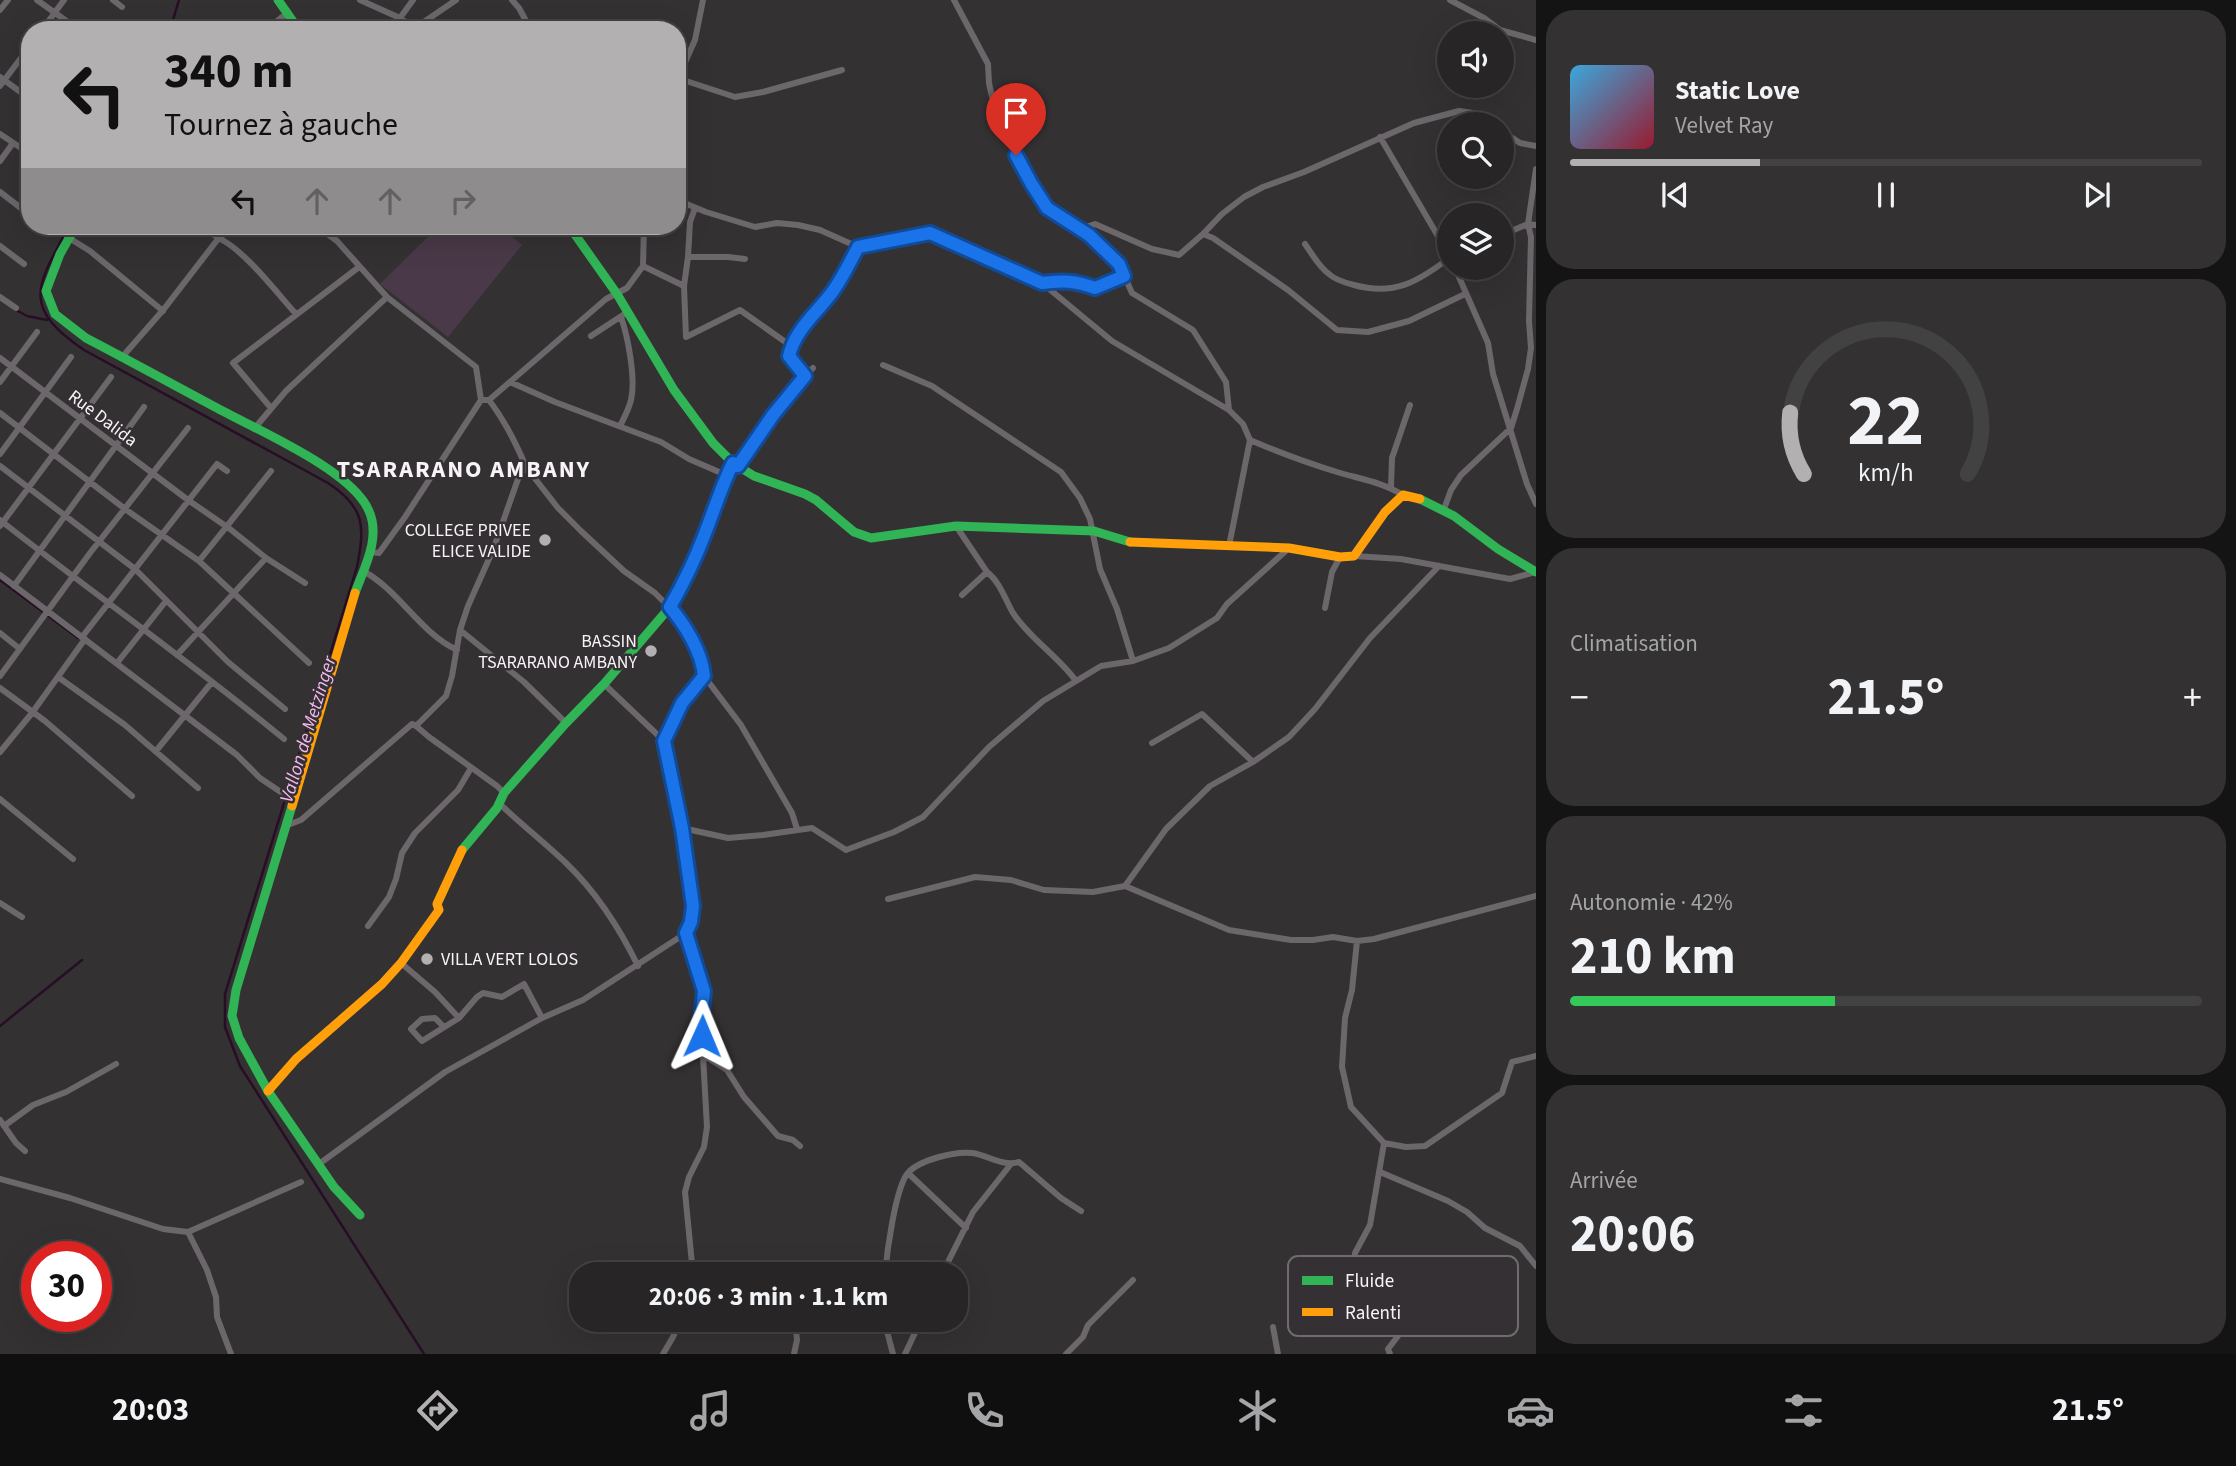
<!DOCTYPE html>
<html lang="fr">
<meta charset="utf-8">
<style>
:root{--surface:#272526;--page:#333132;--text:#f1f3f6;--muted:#a4a5a7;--line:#434243;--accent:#b3b0b2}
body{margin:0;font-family:"Source Sans 3",sans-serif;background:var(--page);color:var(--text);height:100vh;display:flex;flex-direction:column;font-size:26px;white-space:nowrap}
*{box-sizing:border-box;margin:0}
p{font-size:23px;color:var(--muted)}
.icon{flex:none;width:38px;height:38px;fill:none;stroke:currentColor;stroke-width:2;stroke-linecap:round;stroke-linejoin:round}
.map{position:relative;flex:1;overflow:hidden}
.side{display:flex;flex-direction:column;gap:10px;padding:10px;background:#151415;width:700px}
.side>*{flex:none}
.banner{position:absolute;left:21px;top:21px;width:665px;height:214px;border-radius:28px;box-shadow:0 7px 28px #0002,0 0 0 2px var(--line);background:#b3b0b2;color:#111;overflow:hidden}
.fabs{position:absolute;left:1437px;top:21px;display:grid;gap:14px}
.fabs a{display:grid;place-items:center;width:77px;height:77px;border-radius:50%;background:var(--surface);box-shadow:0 7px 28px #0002,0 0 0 2px var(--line);font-size:35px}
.speed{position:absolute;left:21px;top:1241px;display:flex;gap:14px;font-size:35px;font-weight:700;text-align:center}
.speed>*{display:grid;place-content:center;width:91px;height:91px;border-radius:50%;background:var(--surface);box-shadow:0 7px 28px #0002,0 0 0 2px var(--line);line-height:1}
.speed .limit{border:10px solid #d22;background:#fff;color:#111}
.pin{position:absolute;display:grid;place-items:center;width:60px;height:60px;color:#fff;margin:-72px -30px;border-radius:50% 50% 50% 0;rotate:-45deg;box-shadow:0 0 7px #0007}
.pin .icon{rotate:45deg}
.me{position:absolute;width:77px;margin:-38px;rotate:1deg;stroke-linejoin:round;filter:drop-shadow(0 0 5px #0008)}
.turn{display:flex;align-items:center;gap:24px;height:147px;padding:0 28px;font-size:32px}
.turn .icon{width:91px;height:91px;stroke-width:2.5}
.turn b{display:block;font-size:49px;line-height:60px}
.lanes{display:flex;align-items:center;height:66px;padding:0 28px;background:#0003;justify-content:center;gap:35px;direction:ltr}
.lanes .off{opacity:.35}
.big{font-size:52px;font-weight:700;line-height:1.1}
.side .tile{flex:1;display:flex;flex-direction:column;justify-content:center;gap:10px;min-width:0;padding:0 24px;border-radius:28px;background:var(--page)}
.side .dial{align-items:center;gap:0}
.dial svg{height:182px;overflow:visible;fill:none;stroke:var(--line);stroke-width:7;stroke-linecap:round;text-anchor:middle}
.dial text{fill:var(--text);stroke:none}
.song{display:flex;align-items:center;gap:21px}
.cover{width:84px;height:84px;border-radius:10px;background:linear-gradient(135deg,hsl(200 70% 55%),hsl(350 70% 35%))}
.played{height:7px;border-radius:4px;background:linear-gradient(90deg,var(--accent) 30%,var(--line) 30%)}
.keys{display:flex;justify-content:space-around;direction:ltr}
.heat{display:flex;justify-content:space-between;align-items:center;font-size:38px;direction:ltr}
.charge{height:10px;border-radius:5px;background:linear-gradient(90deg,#34c759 42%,var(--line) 0)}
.trip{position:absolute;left:569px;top:1262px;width:399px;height:70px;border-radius:28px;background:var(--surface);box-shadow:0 7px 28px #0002,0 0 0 2px var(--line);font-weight:700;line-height:70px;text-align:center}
.tabs{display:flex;height:112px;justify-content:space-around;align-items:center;background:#100f0f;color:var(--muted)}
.tabs .icon{width:49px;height:49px}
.tabs .selected{color:var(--accent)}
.tabs b{font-size:32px;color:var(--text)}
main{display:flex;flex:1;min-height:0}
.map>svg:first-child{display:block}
.green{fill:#4a3948}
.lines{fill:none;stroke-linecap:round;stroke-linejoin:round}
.stream{stroke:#270e25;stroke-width:2.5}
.street{stroke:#6c676b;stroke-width:6}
.fast{stroke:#30b455;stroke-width:9}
.slow{stroke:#ff9f0a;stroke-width:9}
.route-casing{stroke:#114b97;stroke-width:18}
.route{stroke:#1a73e8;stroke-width:12}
.poi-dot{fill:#b3b0b2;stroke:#353034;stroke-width:2.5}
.labels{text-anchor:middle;stroke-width:5;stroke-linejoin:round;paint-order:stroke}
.street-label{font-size:18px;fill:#f7f4f6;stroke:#353034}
.poi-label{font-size:18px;fill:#f7f4f6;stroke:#353034;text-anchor:end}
.water-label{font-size:19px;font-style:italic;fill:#f3baed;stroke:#353034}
.district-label{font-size:24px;font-weight:bold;letter-spacing:2px;fill:#f7f4f6;stroke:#353034}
.key{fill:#353034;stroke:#6f6b6e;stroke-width:2}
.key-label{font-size:19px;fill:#f7f4f6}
</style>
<main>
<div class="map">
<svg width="1536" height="1354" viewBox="0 0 1536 1354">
<rect width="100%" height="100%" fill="#343133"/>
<path class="green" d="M439 226H498L522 245 448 337 380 284Z"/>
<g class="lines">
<path class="stream" d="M170 30 179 0
M69 226C38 285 19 306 84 350L328 483C365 507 365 526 357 567L225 994V1027L240 1066 424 1354
M14 309 27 316 47 320
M0 580 78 638
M0 1026 82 960"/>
<path class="street" d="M37 0 79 30
M113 0 122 7
M360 0 400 18 413 0
M512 0 519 8 531 30
M954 0 988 64 989 83 996 115 1031 183 1047 208 1089 235 1119 264 1132 293 1193 330 1226 382 1229 410
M1450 0 1484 18 1500 30 1536 40
M0 10 8 0
M42 30 64 0
M266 30 287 13
M390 30 400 18 415 28 456 0
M543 30H551
M0 77 30 99
M677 78 735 97 763 92 842 70
M678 78 695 40 703 0
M0 86 30 46
M1502 131 1520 143 1536 146
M0 134 30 154
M1380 137 1449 255
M0 161 13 143
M0 192 30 215
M677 200 706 212 755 227 777 223 798 225 820 230 858 247 930 233 1042 283 1112 341 1229 410 1243 424 1250 440 1229 546
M695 208 690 222 688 257 684 286 686 337 740 310 791 346
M45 226 49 229
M201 226C209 232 216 236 224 241 248 255 277 293 296 314
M1080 229 1095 224 1152 249 1179 255 1203 234 1213 238 1288 290 1337 330 1368 332 1409 321 1465 294
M1203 234 1222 214 1244 197 1263 187 1304 172 1414 123 1459 111 1473 113 1490 124
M1502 235 1528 224 1536 225
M69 238 90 251 163 311
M1305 244C1312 254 1319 267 1329 274 1334 279 1346 283 1354 285 1394 296 1418 282 1449 258
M0 246 24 264
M688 257H728L745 259
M643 266 684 286
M1455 268 1488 343 1493 374 1527 484 1536 504
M1042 283C1062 280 1076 281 1095 288L1124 276
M0 297 16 308
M591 336 623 315
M123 356 164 309 228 226
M0 358 188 500 230 529 266 558 305 583
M883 365 932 386 1061 472 1080 498 1090 519 1100 569 1117 609 1133 661
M805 376 789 356C795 329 818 312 833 291 843 277 850 262 858 247
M0 382 37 332
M510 382 555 402 661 442 689 459 726 475
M489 400 606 299 627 288 643 266 644 226
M271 408 233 363 359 267
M0 413 125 509 199 561 309 663
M620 426C624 418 629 409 631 400 636 379 628 337 621 317
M254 429 286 391 387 297
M1250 440C1278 452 1307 463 1337 472 1360 479 1382 482 1403 495
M0 454 71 357
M0 466 135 569 228 662 285 709
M738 466C761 432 783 397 813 368
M526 467 558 508 581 531 624 571 655 593 677 615 698 653 703 664 704 676 741 725 792 813 797 829
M1391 487 1392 458 1410 405
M1444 509 1451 490 1461 475 1511 428 1517 409 1528 369 1531 348 1529 321 1531 237 1528 224 1536 169
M0 520C94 594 192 663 284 739
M0 526 111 377
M956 526 987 572C1000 582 1005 599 1013 613 1030 639 1058 656 1076 681
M370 552 379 553 405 517 481 400
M1354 556 1401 559 1510 579 1536 572
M199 561 271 471
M363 571C399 590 419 632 457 650
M0 575 237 755 260 778 294 801
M14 586 144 407
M962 595 987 572
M1325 608 1332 572 1340 557
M460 630 524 682 566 723
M0 633 20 649
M82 637 217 464 227 471
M177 655 266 558
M117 663 166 601
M0 676 90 553 188 428
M58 677 125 725 198 788
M0 688 45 721 132 796
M416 726 429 737 497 786 504 793
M664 741 682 703 704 676
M1152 743 1202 714 1253 762
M156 751 212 682
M0 752 32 713 85 639
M0 799 73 859
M501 805C522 825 545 843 566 863 595 891 620 929 638 966
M285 826 301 820 412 724 416 726 446 696 452 676 460 630 468 606 493 550 518 479 526 467C516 443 505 421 489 400H481L476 367 387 297 337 241 317 226
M682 828 728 838 763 835 812 828 846 850 894 832 923 817 989 747 1043 701 1101 666 1133 661 1169 648 1217 618 1227 604 1289 548
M1125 886 1166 829 1210 786 1253 762 1289 737 1315 709 1370 638 1439 566
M888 899 975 877 1011 880 1044 890 1093 892 1125 886 1229 930 1291 940H1313L1333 937 1357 941 1374 939 1536 896
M0 903 22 917
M368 926 389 897 396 879 402 853 415 833 458 790 471 768
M686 933 703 991 701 1020 707 1127 704 1147 689 1177 685 1192 693 1274
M1357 941 1352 990 1345 1018 1342 1067 1351 1107 1384 1143 1370 1225 1355 1253 1354 1266 1359 1283 1366 1295 1381 1304 1398 1336 1388 1349 1390 1354
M401 963 435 992 459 1018
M444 1027 435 1018 422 1019 411 1029 422 1041 459 1018 477 997 483 993 502 997 524 984 542 1018
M703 1055 727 1070 744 1097 778 1136 793 1140 800 1146
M0 1120 16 1143 25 1151
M4 1126 33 1105 66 1092 116 1064
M1384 1143 1406 1147 1425 1146 1502 1093 1512 1062 1536 1056
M319 1164 445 1072 542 1018 583 1000 686 933 691 922 693 906 682 828 664 741 604 684
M1380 1172 1448 1201 1467 1212 1485 1228 1520 1246 1536 1266
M908 1173 966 1228
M0 1179 70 1198 163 1229 188 1232 207 1270 216 1297 217 1317 231 1354
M188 1232 301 1182
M885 1274C887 1252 895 1191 907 1174 918 1160 955 1151 972 1153 988 1155 1002 1167 1019 1162L1061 1198 1081 1211
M942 1274 973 1212 1011 1164
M884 1320 893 1354
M1273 1327 1278 1354
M663 1354 673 1337 680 1320
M794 1354 797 1340 795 1320
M905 1354 921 1320
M1066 1354 1083 1337 1088 1325 1133 1280"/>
<path class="fast" d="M278 0 299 30
M76 226 60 254 46 291 55 314 86 338C130 361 174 385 217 408 257 430 352 470 369 511 381 538 364 568 355 593
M569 226 617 294 674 390 713 443 733 463 754 476 805 494 816 500 854 532 871 538 956 526 1094 531 1130 542
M1420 499 1454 516 1498 549 1536 572
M292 806 236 990 232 1016 239 1038 268 1091 334 1187 360 1215
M462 850 497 808 504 793 566 723 604 684 670 607 704 536 721 486 733 463"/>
<path class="slow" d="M1130 542 1289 548 1340 557 1354 556 1385 512 1403 495 1420 499
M292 806 355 593
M268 1091 296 1059 382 984 401 963 439 910 437 904 462 850"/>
</g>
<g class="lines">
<defs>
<path id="route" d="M702 1036 701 1020 704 991 686 933 691 922 693 906 682 828 664 741 682 703 704 676C702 652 685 625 670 607 683 584 695 560 704 536 714 511 721 487 733 463L738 466 773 415 805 376 789 356C795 329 818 312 833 291 843 277 850 262 858 247L930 233 1042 283C1062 280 1076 281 1095 288L1124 276 1119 264 1089 235 1047 208 1031 183 1016 155"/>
</defs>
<use href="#route" class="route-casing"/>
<use href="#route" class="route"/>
</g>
<g class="poi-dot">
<circle cx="545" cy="540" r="7"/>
<circle cx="651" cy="651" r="7"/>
<circle cx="427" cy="959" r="7"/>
</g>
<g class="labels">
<g class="street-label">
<text transform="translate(103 418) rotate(37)" y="6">Rue Dalida</text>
</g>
<g class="poi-label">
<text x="531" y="536">COLLEGE PRIVEE<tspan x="531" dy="21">ELICE VALIDE</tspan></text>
<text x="637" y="647">BASSIN<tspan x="637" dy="21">TSARARANO AMBANY</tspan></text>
<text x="441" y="965" text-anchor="start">VILLA VERT LOLOS</text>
</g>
<g class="water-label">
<text transform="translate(307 729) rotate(-73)" y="7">Vallon de Metzinger</text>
</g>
<g class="district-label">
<text x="464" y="477">TSARARANO AMBANY</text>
</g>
</g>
<rect x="1288" y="1256" width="230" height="80" rx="10" class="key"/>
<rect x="1302" y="1276" width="31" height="9" fill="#30b455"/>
<rect x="1302" y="1308" width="31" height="8" fill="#ff9f0a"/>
<g class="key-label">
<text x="1345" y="1287">Fluide</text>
<text x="1345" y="1319">Ralenti</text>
</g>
</svg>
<div class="fabs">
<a><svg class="icon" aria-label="sound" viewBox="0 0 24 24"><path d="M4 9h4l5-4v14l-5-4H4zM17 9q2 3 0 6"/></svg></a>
<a><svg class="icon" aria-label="search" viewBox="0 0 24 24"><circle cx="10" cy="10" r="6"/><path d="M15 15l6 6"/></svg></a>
<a><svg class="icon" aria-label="layers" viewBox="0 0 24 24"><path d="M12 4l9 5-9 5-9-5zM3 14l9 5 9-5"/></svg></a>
</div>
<div class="speed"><div class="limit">30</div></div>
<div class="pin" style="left:1016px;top:155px;background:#d93025"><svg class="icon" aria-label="arrive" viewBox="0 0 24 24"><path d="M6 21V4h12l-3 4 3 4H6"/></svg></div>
<svg class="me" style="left:702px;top:1036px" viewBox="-20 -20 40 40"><path d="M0-17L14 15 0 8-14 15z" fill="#1a73e8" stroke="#fff" stroke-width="4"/></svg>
<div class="trip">20:06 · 3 min · 1.1 km</div>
<div class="banner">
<div class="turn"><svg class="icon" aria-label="left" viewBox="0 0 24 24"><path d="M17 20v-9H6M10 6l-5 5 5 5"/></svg><div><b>340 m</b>Tournez à gauche</div></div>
<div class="lanes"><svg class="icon" aria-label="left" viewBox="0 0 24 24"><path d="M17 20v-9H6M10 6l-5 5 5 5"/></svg><svg class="icon off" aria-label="ahead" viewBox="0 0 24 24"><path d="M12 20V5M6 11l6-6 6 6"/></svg><svg class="icon off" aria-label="ahead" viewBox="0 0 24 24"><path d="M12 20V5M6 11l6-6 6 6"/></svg><svg class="icon off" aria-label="right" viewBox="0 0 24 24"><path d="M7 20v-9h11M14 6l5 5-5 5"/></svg></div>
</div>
</div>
<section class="side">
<div class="tile">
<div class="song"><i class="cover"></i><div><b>Static Love</b><p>Velvet Ray</p></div></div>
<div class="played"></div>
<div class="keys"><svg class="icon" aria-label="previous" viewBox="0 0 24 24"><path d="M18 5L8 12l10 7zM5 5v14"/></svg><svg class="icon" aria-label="pause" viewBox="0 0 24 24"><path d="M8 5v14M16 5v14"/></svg><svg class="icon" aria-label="next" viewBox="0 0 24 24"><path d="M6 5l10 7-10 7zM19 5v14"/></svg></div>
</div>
<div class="tile dial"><svg viewBox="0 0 100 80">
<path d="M14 69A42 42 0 1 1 86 69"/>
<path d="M14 69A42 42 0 0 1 8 42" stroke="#b3b0b2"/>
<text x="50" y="56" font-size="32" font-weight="700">22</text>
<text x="50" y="72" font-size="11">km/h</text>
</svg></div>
<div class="tile"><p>Climatisation</p>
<div class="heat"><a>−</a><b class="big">21.5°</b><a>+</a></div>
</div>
<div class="tile"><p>Autonomie · 42%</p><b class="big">210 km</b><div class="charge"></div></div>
<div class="tile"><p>Arrivée</p><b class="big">20:06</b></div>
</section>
</main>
<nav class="tabs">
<b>20:03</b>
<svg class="icon selected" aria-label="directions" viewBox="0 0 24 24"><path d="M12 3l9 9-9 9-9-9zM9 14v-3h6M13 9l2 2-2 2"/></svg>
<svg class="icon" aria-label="music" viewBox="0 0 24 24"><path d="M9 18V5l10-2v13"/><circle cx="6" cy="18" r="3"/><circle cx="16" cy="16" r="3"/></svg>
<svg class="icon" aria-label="phone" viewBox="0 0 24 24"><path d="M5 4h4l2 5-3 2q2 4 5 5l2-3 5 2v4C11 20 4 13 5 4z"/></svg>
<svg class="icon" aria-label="climate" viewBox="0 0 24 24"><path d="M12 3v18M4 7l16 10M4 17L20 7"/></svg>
<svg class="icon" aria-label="car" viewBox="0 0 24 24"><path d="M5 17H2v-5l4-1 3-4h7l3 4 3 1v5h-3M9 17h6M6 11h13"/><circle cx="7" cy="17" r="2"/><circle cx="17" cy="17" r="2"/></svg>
<svg class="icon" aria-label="filters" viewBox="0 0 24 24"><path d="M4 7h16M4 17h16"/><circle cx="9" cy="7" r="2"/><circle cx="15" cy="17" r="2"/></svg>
<b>21.5°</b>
</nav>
